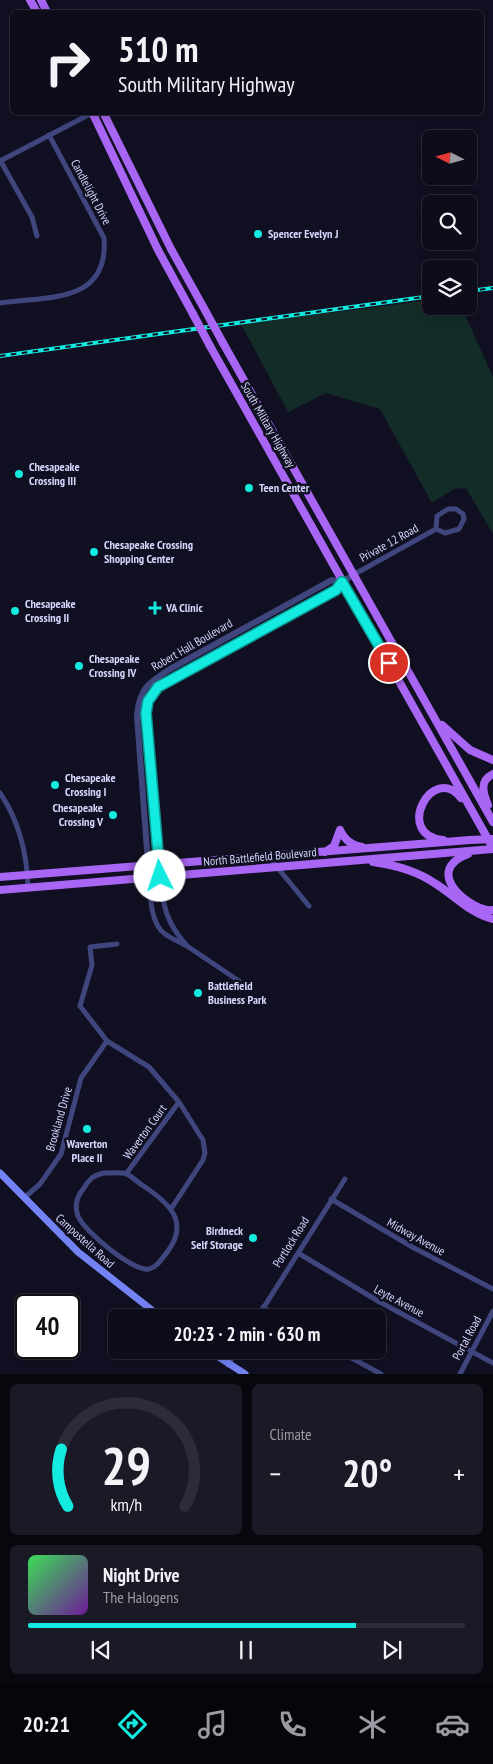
<!DOCTYPE html>
<meta charset="utf-8">
<style>
:root{--surface:#0c0c1a;--page:#1a1a27;--text:#f1f3f6;--muted:#9a9ba2;--line:#2c2c39;--accent:#13eae0}
body{margin:0;font-family:"PT Sans Narrow",sans-serif;background:var(--page);color:var(--text);height:100vh;display:flex;flex-direction:column;font-size:19px;white-space:nowrap}
*{box-sizing:border-box;margin:0}
p{font-size:16px;color:var(--muted)}
.icon{flex:none;width:28px;height:28px;fill:none;stroke:currentColor;stroke-width:2;stroke-linecap:round;stroke-linejoin:round}
.map{position:relative;height:1374px;overflow:hidden}
.panel{display:flex;flex-direction:column;gap:10px;padding:10px;background:#07070e;flex:1}
.panel>*{flex:none}
.banner{position:absolute;left:10px;top:10px;width:474px;height:105px;border-radius:8px;box-shadow:0 2px 12px #0003,0 0 0 1px var(--line);background:#0c0c1a;color:var(--text);overflow:hidden}
.needle{width:32px;rotate:276deg}
.buttons{position:absolute;left:422px;top:130px;display:grid;gap:10px}
.buttons a{display:grid;place-items:center;width:55px;height:55px;border-radius:8px;background:var(--surface);box-shadow:0 2px 12px #0003,0 0 0 1px var(--line);font-size:25px}
.speed{position:absolute;left:15px;top:1294px;display:flex;gap:10px;font-size:25px;font-weight:700;text-align:center}
.speed>*{display:grid;place-content:center;width:65px;height:65px;border-radius:50%;background:var(--surface);box-shadow:0 2px 12px #0003,0 0 0 1px var(--line);line-height:1}
.speed .limit{border:2px solid #111;border-radius:8px;background:#fff;color:#111}
.pin{position:absolute;display:grid;place-items:center;width:42px;height:42px;color:#fff;margin:-21px;border:2px solid #fff;border-radius:50%;box-shadow:0 1px 5px #0007}
.me{position:absolute;width:55px;margin:-28px;rotate:356deg;stroke-linejoin:round;filter:drop-shadow(0 0 4px #0008)}
.turn{display:flex;align-items:center;gap:18px;height:105px;padding:0 25px;font-size:22px}
.turn .icon{width:65px;height:65px;stroke-width:2.5}
.turn b{display:block;font-size:35px;line-height:42px}
.big{font-size:38px;font-weight:600;line-height:1.1}
.panel .card{flex:1;display:flex;flex-direction:column;justify-content:center;gap:8px;min-width:0;padding:0 18px;border-radius:8px;background:var(--page)}
.panel .dial{align-items:center;gap:0}
.dial svg{height:130px;overflow:visible;fill:none;stroke:var(--line);stroke-width:7;stroke-linecap:round;text-anchor:middle}
.dial text{fill:var(--text);stroke:none}
.song{display:flex;align-items:center;gap:15px}
.cover{width:60px;height:60px;border-radius:8px;background:linear-gradient(135deg,hsl(130 70% 55%),hsl(280 70% 35%))}
.played{height:5px;border-radius:2px;background:linear-gradient(90deg,var(--accent) 75%,var(--line) 75%)}
.keys{display:flex;justify-content:space-around;direction:ltr}
.heat{display:flex;justify-content:space-between;align-items:center;font-size:28px;direction:ltr}
.panel .tiles{flex:1;display:grid;gap:10px;grid-template-columns:1fr 1fr}
.card:last-child{grid-column:span 2}
.trip{position:absolute;left:108px;top:1309px;width:278px;height:50px;border-radius:8px;background:var(--surface);box-shadow:0 2px 12px #0003,0 0 0 1px var(--line);font-weight:600;line-height:50px;text-align:center}
.tabs{display:flex;height:80px;justify-content:space-around;align-items:center;background:#05050a;color:var(--muted)}
.tabs .icon{width:35px;height:35px}
.tabs .selected{color:var(--accent)}
.tabs b{font-size:22px;color:var(--text)}
.map>svg:first-child{display:block}
.green{fill:#132c27}
.lines{fill:none;stroke-linecap:round;stroke-linejoin:round}
.minor{stroke:#3f467e;stroke-width:5}
.tertiary{stroke:#3f467e;stroke-width:6}
.secondary{stroke:#7483f4;stroke-width:7}
.primary{stroke:#a965f3;stroke-width:8}
.rail-casing{stroke:#13eae0;stroke-width:4}
.rail{stroke:#101022;stroke-width:2;stroke-dasharray:5.5;stroke-linecap:butt}
.primary-bridge{stroke:#a965f3;stroke-width:8}
.route-casing{stroke:#0c9892;stroke-width:12}
.route{stroke:#13eae0;stroke-width:9}
.poi-dot{fill:#13eae0;stroke:#101022;stroke-width:2}
.labels{text-anchor:middle;stroke-width:5;stroke-linejoin:round;paint-order:stroke}
.street-label{font-size:12px;fill:#d5d6fc;stroke:#101022}
.poi-label{font-size:12px;font-weight:bold;fill:#d5d6fc;stroke:#101022;text-anchor:start}
</style>
<div class="map">
<svg width="493" height="1374" viewBox="0 0 493 1374">
<rect width="100%" height="100%" fill="#101022"/>
<path class="green" d="M431 300V306H461L493 377V534L466 488 454 489 432 503 380 409 326 393 288 412 241 324Z"/>
<g class="lines">
<path class="minor" d="M0 160 32 217 37 236
M0 161 92 113
M0 303C48 296 109 304 104 238L49 135
M353 575 436 529 445 533 459 529 464 519 463 514 456 509H448L437 516 436 529
M0 793C19 821 27 854 28 887
M268 856 309 906
M149 877C150 893 150 924 165 934 172 939 180 942 187 946 166 922 163 907 160 876
M117 944 90 947 92 965 80 1006 107 1041 149 1067 179 1102 203 1140 205 1153 203 1160 171 1209
M187 946 239 981
M104 1173C111 1173 121 1172 127 1174 132 1177 138 1182 142 1185 168 1202 190 1221 168 1251 162 1258 158 1267 149 1269 133 1272 83 1230 78 1216 74 1205 77 1196 84 1188 89 1179 94 1175 104 1173Z
M126 1174 179 1102
M24 1198 40 1184 61 1154 81 1078 107 1041
M331 1199 414 1248 493 1289
M298 1253 378 1301 493 1363
M263 1307 280 1318
M257 1318 345 1179
M337 1350 381 1374
M228 1365 237 1350
M460 1374 493 1311"/>
<path class="tertiary" d="M142 699V716L145 724
M160 876 146 713 152 693 175 677 336 589 342 582 353 575
M149 877 137 716C139 689 148 683 170 669L332 580 342 582"/>
<path class="secondary" d="M0 1173 78 1252 162 1318
M208 1350 245 1374"/>
<path class="primary" d="M30 0 37 12
M41 0 47 12
M92 112 158 250 193 314
M103 112 171 249 206 312
M223 343 493 822
M210 346 493 848
M442 725 470 750 493 760
M488 805C483 793 479 781 493 774
M340 830C345 840 351 845 362 847
M443 840C393 835 433 762 461 798
M325 852 334 846 340 830
M468 854C420 872 473 913 493 910
M373 862C396 865 417 871 436 884 455 896 471 914 493 919
M0 877 470 840
M0 890 493 849"/>
<defs>
<path id="rail" d="M469 291 493 288
M0 356 431 296"/>
</defs>
<use href="#rail" class="rail-casing"/>
<use href="#rail" class="rail"/>
<path class="primary-bridge" d="M206 312 223 343
M193 314 210 346
M470 840 493 839"/>
</g>
<g class="lines">
<defs>
<path id="route" d="M160 876 146 713 148 701 158 687 336 590 342 582 389 663"/>
</defs>
<use href="#route" class="route-casing"/>
<use href="#route" class="route"/>
</g>
<g class="poi-dot">
<circle cx="258" cy="234" r="5"/>
<circle cx="19" cy="474" r="5"/>
<circle cx="249" cy="488" r="5"/>
<circle cx="94" cy="552" r="5"/>
<path d="M152.5 600.5h5v5h5v5h-5v5h-5v-5h-5v-5h5z"/>
<circle cx="15" cy="611" r="5"/>
<circle cx="79" cy="666" r="5"/>
<circle cx="55" cy="785" r="5"/>
<circle cx="113" cy="815" r="5"/>
<circle cx="198" cy="993" r="5"/>
<circle cx="87" cy="1129" r="5"/>
<circle cx="253" cy="1238" r="5"/>
</g>
<g class="labels">
<g class="street-label">
<text transform="translate(91 192) rotate(62)" y="4">Candlelight Drive</text>
<text transform="translate(268 425) rotate(60)" y="4">South Military Highway</text>
<text transform="translate(389 543) rotate(-29)" y="4">Private 12 Road</text>
<text transform="translate(192 645) rotate(-30)" y="4">Robert Hall Boulevard</text>
<text transform="translate(260 857) rotate(-5)" y="4">North Battlefield Boulevard</text>
<text transform="translate(59 1119) rotate(-74)" y="4">Brookland Drive</text>
<text transform="translate(145 1132) rotate(-54)" y="4">Waverton Court</text>
<text transform="translate(416 1237) rotate(29)" y="4">Midway Avenue</text>
<text transform="translate(85 1241) rotate(42)" y="4">Campostella Road</text>
<text transform="translate(291 1242) rotate(-58)" y="4">Portlock Road</text>
<text transform="translate(399 1301) rotate(28)" y="4">Leyte Avenue</text>
<text transform="translate(467 1338) rotate(-62)" y="4">Portal Road</text>
</g>
<g class="poi-label">
<text x="268" y="238">Spencer Evelyn J</text>
<text x="29" y="471">Chesapeake<tspan x="29" dy="14">Crossing III</tspan></text>
<text x="259" y="492">Teen Center</text>
<text x="104" y="549">Chesapeake Crossing<tspan x="104" dy="14">Shopping Center</tspan></text>
<text x="25" y="608">Chesapeake<tspan x="25" dy="14">Crossing II</tspan></text>
<text x="166" y="612">VA Clinic</text>
<text x="89" y="663">Chesapeake<tspan x="89" dy="14">Crossing IV</tspan></text>
<text x="65" y="782">Chesapeake<tspan x="65" dy="14">Crossing I</tspan></text>
<text x="103" y="812" text-anchor="end">Chesapeake<tspan x="103" dy="14">Crossing V</tspan></text>
<text x="208" y="990">Battlefield<tspan x="208" dy="14">Business Park</tspan></text>
<text x="87" y="1148" text-anchor="middle">Waverton<tspan x="87" dy="14">Place II</tspan></text>
<text x="243" y="1235" text-anchor="end">Birdneck<tspan x="243" dy="14">Self Storage</tspan></text>
</g>
</g>
</svg>
<div class="buttons">
<a><svg class="needle" viewBox="-14 -14 28 28"><path d="M0-13l5 13h-10z" fill="#e53935"/><path d="M0 13l5-13h-10z" fill="#9a9ba2"/></svg></a>
<a><svg class="icon" aria-label="search" viewBox="0 0 24 24"><circle cx="10" cy="10" r="6"/><path d="M15 15l6 6"/></svg></a>
<a><svg class="icon" aria-label="layers" viewBox="0 0 24 24"><path d="M12 4l9 5-9 5-9-5zM3 14l9 5 9-5"/></svg></a>
</div>
<div class="speed"><div class="limit">40</div></div>
<div class="pin" style="left:389px;top:663px;background:#d93025"><svg class="icon" aria-label="arrive" viewBox="0 0 24 24"><path d="M6 21V4h12l-3 4 3 4H6"/></svg></div>
<svg class="me" style="left:160px;top:876px" viewBox="-20 -20 40 40"><circle r="19" fill="#fff"/><path d="M0-13L10 11 0 6-10 11z" fill="#13eae0"/></svg>
<div class="trip">20:23 · 2 min · 630 m</div>
<div class="banner">
<div class="turn"><svg class="icon" aria-label="right" viewBox="0 0 24 24"><path d="M7 20v-9h11M14 6l5 5-5 5"/></svg><div><b>510 m</b>South Military Highway</div></div>
</div>
</div>
<section class="panel">
<div class="tiles">
<div class="card dial"><svg viewBox="0 0 100 80">
<path d="M14 69A42 42 0 1 1 86 69"/>
<path d="M14 69A42 42 0 0 1 10 34" stroke="#13eae0"/>
<text x="50" y="56" font-size="32" font-weight="700">29</text>
<text x="50" y="72" font-size="11">km/h</text>
</svg></div>
<div class="card"><p>Climate</p>
<div class="heat"><a>−</a><b class="big">20°</b><a>+</a></div>
</div>
<div class="card">
<div class="song"><i class="cover"></i><div><b>Night Drive</b><p>The Halogens</p></div></div>
<div class="played"></div>
<div class="keys"><svg class="icon" aria-label="previous" viewBox="0 0 24 24"><path d="M18 5L8 12l10 7zM5 5v14"/></svg><svg class="icon" aria-label="pause" viewBox="0 0 24 24"><path d="M8 5v14M16 5v14"/></svg><svg class="icon" aria-label="next" viewBox="0 0 24 24"><path d="M6 5l10 7-10 7zM19 5v14"/></svg></div>
</div>
</div>
</section>
<nav class="tabs">
<b>20:21</b>
<svg class="icon selected" aria-label="directions" viewBox="0 0 24 24"><path d="M12 3l9 9-9 9-9-9zM9 14v-3h6M13 9l2 2-2 2"/></svg>
<svg class="icon" aria-label="music" viewBox="0 0 24 24"><path d="M9 18V5l10-2v13"/><circle cx="6" cy="18" r="3"/><circle cx="16" cy="16" r="3"/></svg>
<svg class="icon" aria-label="phone" viewBox="0 0 24 24"><path d="M5 4h4l2 5-3 2q2 4 5 5l2-3 5 2v4C11 20 4 13 5 4z"/></svg>
<svg class="icon" aria-label="climate" viewBox="0 0 24 24"><path d="M12 3v18M4 7l16 10M4 17L20 7"/></svg>
<svg class="icon" aria-label="car" viewBox="0 0 24 24"><path d="M5 17H2v-5l4-1 3-4h7l3 4 3 1v5h-3M9 17h6M6 11h13"/><circle cx="7" cy="17" r="2"/><circle cx="17" cy="17" r="2"/></svg>
</nav>
